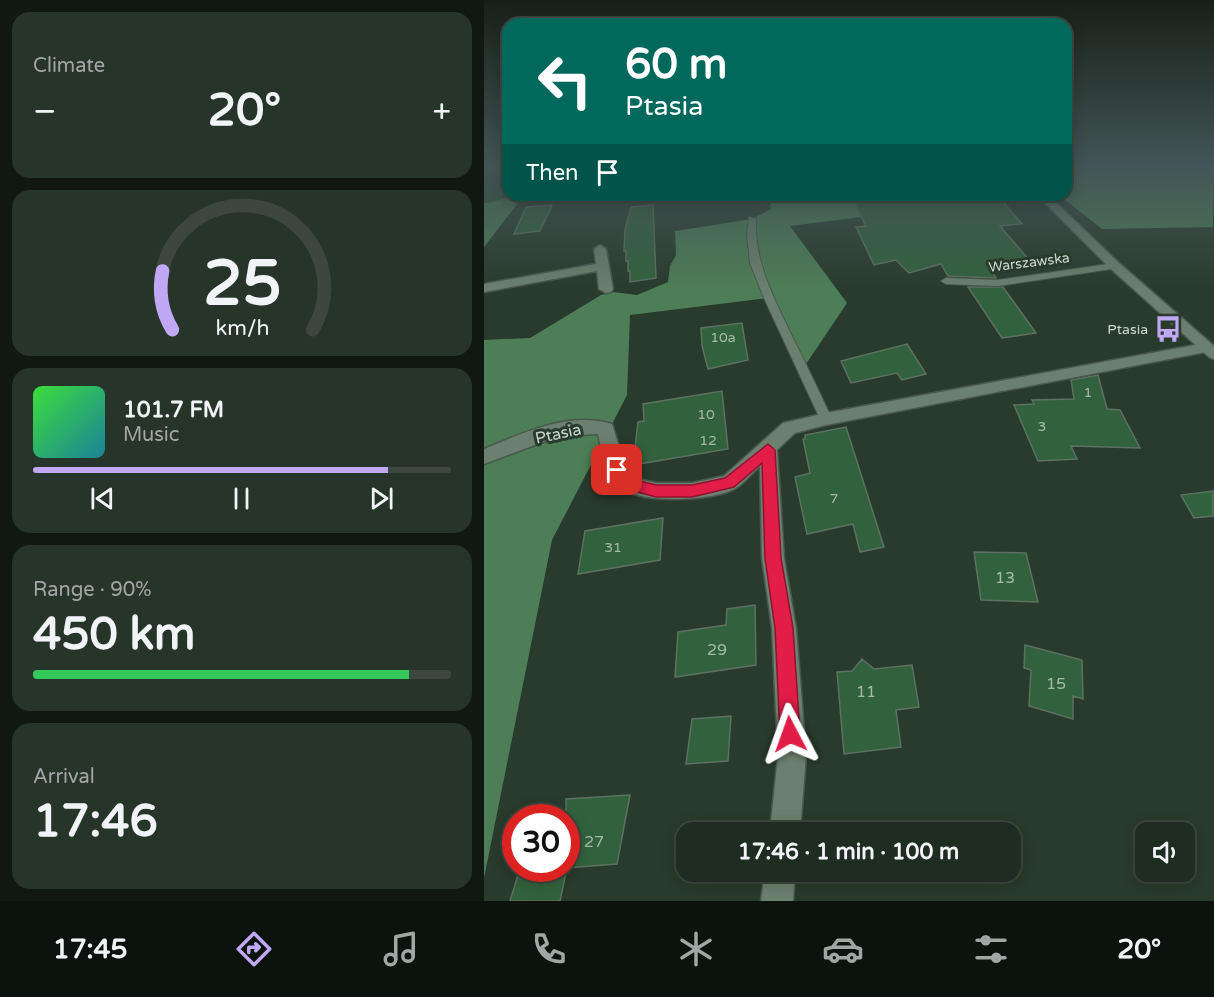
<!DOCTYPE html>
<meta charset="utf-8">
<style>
:root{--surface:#1f2c21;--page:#27342a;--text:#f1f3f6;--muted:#a1a7a5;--line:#3c483f;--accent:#c0a8f4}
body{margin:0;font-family:"Varela Round",sans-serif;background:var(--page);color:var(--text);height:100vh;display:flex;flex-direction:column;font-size:22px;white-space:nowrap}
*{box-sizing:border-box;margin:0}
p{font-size:20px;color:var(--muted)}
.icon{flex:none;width:33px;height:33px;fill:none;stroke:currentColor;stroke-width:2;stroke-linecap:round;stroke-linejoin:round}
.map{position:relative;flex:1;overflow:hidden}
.sheet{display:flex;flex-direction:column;gap:12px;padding:12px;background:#111812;width:484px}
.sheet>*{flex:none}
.guide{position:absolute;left:18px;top:18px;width:570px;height:183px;border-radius:18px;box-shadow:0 3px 15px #0003,0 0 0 2px var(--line);background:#00695c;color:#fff;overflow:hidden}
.tools{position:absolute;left:651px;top:822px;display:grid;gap:12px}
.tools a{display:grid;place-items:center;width:60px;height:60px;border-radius:12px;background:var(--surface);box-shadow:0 3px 15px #0003,0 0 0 2px var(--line);font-size:30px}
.speed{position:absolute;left:18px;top:804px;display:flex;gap:12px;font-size:30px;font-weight:700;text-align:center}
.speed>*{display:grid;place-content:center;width:78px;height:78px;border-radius:50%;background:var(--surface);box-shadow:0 3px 15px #0003,0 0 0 2px var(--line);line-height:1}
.speed .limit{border:9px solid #d22;background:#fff;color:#111}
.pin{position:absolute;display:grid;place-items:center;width:51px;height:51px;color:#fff;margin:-26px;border-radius:12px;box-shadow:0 3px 9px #0006}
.me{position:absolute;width:66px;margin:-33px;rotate:356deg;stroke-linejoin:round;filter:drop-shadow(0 0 4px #0008)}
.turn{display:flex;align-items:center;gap:21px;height:126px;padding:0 24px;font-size:27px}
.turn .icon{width:78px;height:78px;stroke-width:2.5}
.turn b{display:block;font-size:42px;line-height:51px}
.then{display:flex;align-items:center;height:57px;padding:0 24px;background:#0003;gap:12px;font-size:22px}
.big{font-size:45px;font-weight:800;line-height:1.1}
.sheet .widget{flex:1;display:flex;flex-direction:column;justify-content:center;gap:9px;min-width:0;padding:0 21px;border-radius:18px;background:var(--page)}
.sheet .dial{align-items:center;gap:0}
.dial svg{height:156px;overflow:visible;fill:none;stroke:var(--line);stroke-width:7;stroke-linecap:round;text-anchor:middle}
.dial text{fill:var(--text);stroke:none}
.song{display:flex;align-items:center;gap:18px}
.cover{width:72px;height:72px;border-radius:9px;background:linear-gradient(135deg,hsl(120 70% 55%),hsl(190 70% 35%))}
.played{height:6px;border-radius:3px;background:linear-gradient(90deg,var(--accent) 85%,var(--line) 85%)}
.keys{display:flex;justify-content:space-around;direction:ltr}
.heat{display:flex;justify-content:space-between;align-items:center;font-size:33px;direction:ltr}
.charge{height:9px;border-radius:4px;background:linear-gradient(90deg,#34c759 90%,var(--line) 0)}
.trip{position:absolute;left:192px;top:822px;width:345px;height:60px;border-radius:18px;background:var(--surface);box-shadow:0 3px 15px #0003,0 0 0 2px var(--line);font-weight:800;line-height:60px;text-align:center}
.tabs{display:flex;height:96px;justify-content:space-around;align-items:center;background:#0c120d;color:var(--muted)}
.tabs .icon{width:42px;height:42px}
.tabs .current{color:var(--accent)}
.tabs b{font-size:27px;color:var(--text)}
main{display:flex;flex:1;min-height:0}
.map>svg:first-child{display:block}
.green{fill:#2d4c33}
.forest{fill:#4e7e57}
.building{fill:#32623d;stroke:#5d7160;stroke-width:1.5}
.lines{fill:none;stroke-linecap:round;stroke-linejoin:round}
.lane-casing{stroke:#49584c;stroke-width:2}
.street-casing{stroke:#49584c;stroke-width:3}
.secondary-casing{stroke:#49584c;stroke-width:3}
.lane{fill:#6c806f;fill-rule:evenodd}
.street{fill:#6c806f;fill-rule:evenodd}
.secondary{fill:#6c806f;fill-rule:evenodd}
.route{fill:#e11d48;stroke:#92132f;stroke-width:1.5}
.labels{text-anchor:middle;stroke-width:6;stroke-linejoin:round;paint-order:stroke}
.far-street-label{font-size:14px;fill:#ccd7cd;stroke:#293b2c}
.far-poi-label{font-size:14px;fill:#ccd7cd;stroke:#293b2c;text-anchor:end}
.number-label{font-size:14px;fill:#a6baa9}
.street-label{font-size:16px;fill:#ccd7cd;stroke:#293b2c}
.near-number-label{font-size:16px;fill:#a6baa9}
</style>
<main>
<section class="sheet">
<div class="widget"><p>Climate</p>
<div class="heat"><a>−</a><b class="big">20°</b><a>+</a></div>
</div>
<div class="widget dial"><svg viewBox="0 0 100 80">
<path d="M14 69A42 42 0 1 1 86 69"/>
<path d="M14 69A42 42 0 0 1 9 39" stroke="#c0a8f4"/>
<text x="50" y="56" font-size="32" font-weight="700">25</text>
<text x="50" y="72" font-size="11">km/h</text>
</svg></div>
<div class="widget">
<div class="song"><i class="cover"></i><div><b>101.7 FM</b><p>Music</p></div></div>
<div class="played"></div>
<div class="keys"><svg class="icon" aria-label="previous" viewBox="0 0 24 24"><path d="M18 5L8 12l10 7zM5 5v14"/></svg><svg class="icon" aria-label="pause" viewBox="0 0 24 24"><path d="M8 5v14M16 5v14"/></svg><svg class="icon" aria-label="next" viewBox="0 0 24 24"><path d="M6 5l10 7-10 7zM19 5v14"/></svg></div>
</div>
<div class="widget"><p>Range · 90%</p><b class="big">450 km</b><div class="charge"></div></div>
<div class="widget"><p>Arrival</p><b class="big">17:46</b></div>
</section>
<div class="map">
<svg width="730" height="901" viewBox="0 0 730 901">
<rect width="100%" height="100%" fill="#293b2c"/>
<path class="green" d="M0 165H24V195H30L9 202 0 203Z"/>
<path class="forest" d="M582 165H729V227L618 229 575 195H582Z
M30 195H110L34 203 0 247V203L9 202Z
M293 195H382L393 215 306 226 363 303 318 370 285 298 146 315 143 395 68 540 0 878V340L46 338 117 295 129 292 153 295 184 282 186 266 192 255 191 231 268 219 287 209 285 196Z"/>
<path class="building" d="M366 195H513L538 224 516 226 546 261 504 266 512 278 464 276 457 264 425 273 412 260 390 265 372 227 382 226Z
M68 205 56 231 30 234 42 207Z
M169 205 172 278 146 282V271H144V261H142V251H140L141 230 147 207Z
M484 287H519L552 333 518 338Z
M258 323 264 360 224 369 218 346 217 328Z
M423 344 442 374 418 380 413 373 367 383 357 361Z
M614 375 623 409 636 410 656 448 587 446 593 459 554 461 530 405 550 404 548 400 590 399 587 380Z
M238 391 244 449 149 465 154 422 160 421 159 404Z
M362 427 374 465 400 547 376 552 369 524 323 534 311 477 326 473 319 439H321V435Z
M729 491V516L710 518 697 495Z
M179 518 176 560 94 574 101 531Z
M490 552 542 553 554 602 497 600Z
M271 605 272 665 191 677 194 632 242 625 243 609Z
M541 645 598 660 599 699 589 696V719L545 706 547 670 540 668Z
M378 659 390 669 428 665 435 707 412 710 417 747 360 754 353 672 368 671Z
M247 716 244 761 202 764 208 719Z
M146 795 133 864 82 868V799Z
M36 868H83L76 901H26Z"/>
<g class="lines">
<defs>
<path id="lane" d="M265 217 272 219C270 262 290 298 308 336 322 364 335 391 348 419L347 422 342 424 336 419 280 298 266 263 263 235Z
M631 263 634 264V268L514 286 462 284 457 281 462 278 514 280Z"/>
<path id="street" d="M116 245 122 249 129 289 127 292 122 293 115 289 113 271 0 292V284L112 264 110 249Z
M722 343 727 345 729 348 727 351 342 425 311 433 293 450 300 558 312 628 322 755 316 832H286L294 755 288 628 278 558 276 466C268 473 260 483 252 488 230 501 164 503 142 491 123 480 118 454 114 434L75 436 0 464V449C39 433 85 411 128 424L141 466 154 479 172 483H208L240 476 299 423 342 413Z
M281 872H311L309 901H277Z"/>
<path id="secondary" d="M553 195H564L635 263 730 346V359L725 357 627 269Z"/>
</defs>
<use href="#lane" class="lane-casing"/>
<use href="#street" class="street-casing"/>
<use href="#secondary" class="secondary-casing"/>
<use href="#lane" class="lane"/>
<use href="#street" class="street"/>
<use href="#secondary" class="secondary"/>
</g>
<linearGradient id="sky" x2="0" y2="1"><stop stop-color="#172018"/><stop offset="0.57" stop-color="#435556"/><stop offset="1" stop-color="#435556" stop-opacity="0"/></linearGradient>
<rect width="730" height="291" fill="url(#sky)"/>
<path class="route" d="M284 444 291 450 297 558 309 628 316 734 313 741 306 744 299 741 296 734 291 628 281 558 278 463 250 487 208 497H172L143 489 126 470 128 466H138L152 480 172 485H208L241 478Z"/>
<defs>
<symbol id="bus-bare" viewBox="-9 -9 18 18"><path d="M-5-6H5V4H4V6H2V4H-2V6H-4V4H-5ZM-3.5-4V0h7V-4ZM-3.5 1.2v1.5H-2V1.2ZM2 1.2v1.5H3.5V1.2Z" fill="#c0a8f4" stroke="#293b2c" stroke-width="2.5" paint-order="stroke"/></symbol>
</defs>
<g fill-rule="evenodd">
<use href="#bus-bare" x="665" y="310" width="38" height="38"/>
</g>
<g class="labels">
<g class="far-street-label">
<text transform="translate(545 262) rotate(-7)" y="5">Warszawska</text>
</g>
<g class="far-poi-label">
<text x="664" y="334">Ptasia</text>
</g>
<g class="number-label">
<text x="239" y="342">10a</text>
<text x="604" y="397">1</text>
<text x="222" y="419">10</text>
<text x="558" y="431">3</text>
<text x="224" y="445">12</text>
<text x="350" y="503">7</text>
<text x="129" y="552">31</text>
</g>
<g class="street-label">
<text transform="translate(74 433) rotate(-12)" y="6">Ptasia</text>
</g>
<g class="near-number-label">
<text x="521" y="583">13</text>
<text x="233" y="655">29</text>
<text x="572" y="689">15</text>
<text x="382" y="697">11</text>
<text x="110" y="847">27</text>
</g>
</g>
</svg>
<div class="tools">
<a><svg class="icon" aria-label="sound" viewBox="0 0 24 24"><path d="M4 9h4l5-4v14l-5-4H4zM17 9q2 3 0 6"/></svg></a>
</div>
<div class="speed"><div class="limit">30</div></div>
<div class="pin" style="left:133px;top:470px;background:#d93025"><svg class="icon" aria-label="arrive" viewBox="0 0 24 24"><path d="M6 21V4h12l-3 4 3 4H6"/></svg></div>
<svg class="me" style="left:306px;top:734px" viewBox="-20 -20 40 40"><path d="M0-17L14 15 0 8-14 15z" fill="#e11d48" stroke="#fff" stroke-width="4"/></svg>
<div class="trip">17:46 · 1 min · 100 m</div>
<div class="guide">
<div class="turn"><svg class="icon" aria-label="left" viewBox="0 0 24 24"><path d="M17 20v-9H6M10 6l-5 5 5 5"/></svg><div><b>60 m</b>Ptasia</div></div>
<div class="then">Then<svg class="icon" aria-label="arrive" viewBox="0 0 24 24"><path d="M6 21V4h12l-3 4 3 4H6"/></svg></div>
</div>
</div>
</main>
<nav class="tabs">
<b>17:45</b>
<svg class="icon current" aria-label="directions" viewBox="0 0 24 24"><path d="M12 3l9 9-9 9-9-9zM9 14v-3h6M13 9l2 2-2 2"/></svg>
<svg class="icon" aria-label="music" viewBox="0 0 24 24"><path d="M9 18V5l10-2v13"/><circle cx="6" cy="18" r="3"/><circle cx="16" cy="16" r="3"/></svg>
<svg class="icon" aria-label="phone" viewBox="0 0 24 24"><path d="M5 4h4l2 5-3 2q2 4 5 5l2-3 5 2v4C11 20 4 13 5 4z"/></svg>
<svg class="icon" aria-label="climate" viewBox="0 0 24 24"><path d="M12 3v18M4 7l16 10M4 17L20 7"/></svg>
<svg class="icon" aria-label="car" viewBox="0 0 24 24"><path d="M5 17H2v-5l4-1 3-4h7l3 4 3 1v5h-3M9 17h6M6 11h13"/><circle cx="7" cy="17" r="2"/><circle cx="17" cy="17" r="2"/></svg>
<svg class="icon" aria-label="filters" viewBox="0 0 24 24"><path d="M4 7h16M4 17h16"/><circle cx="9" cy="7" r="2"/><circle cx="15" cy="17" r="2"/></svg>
<b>20°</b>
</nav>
